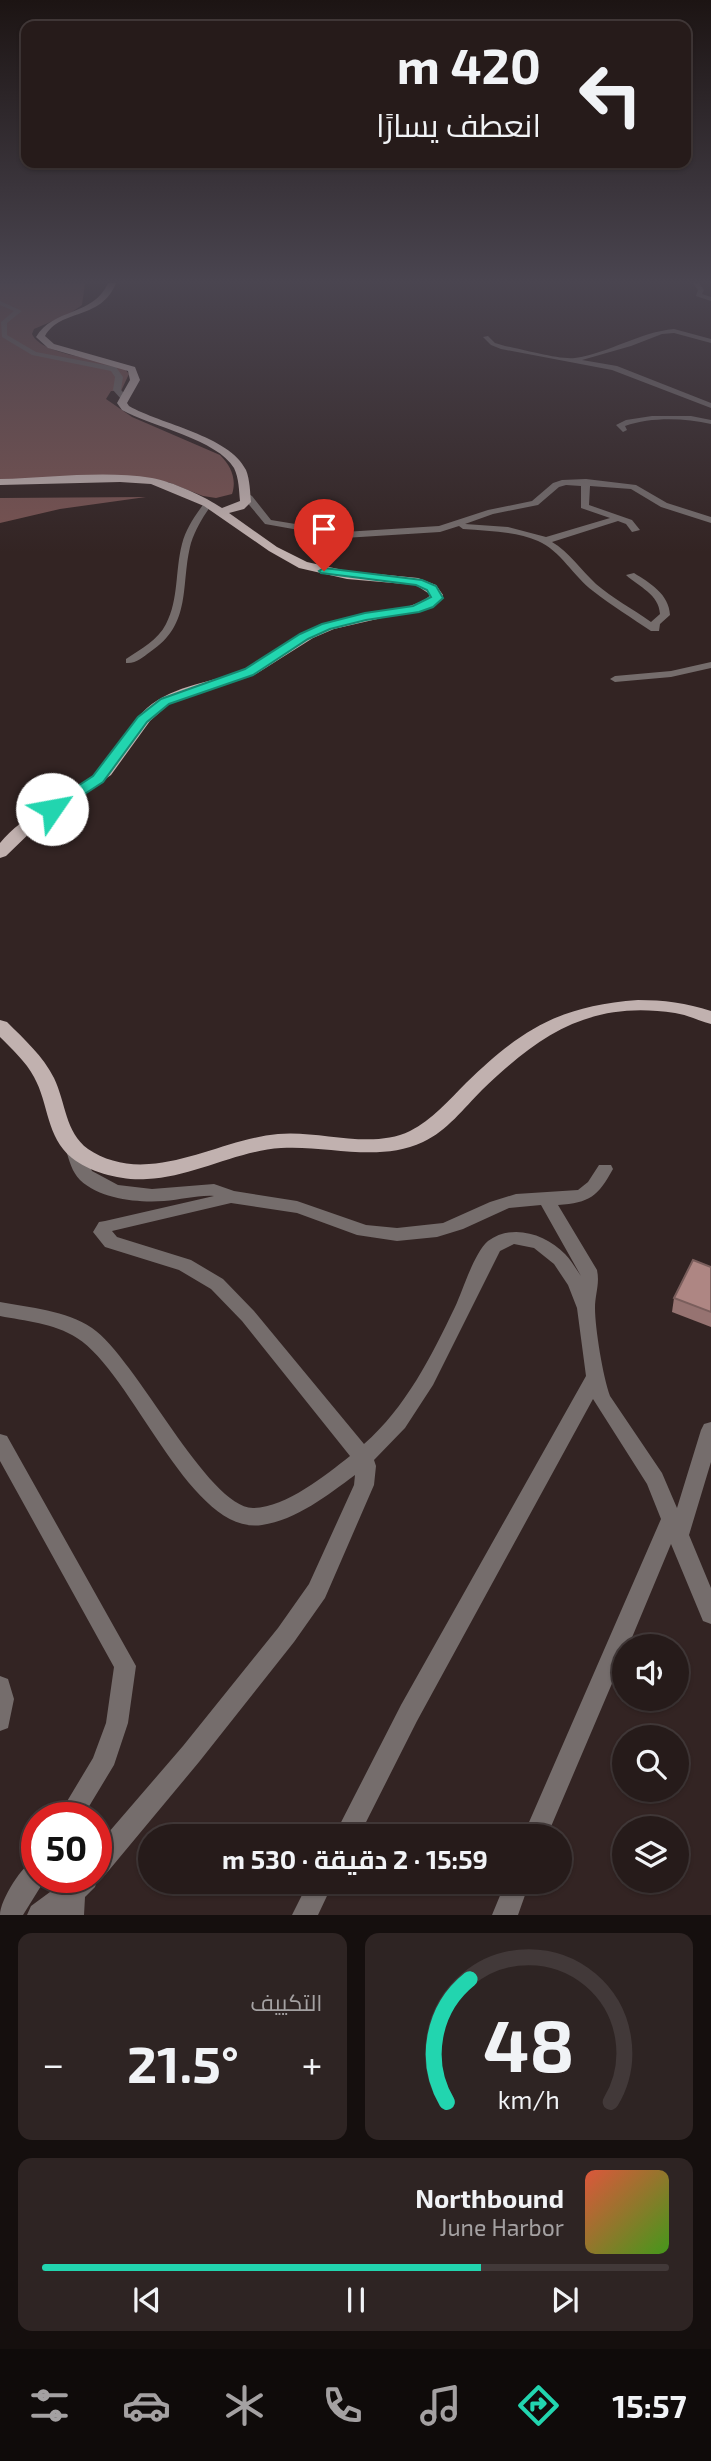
<!DOCTYPE html>
<html lang="ar">
<meta charset="utf-8">
<style>
:root{--surface:#261b1a;--page:#2e2423;--text:#f1f3f6;--muted:#a4a1a2;--line:#423939;--accent:#22d5af}
body{margin:0;font-family:"Exo 2",Cairo,sans-serif;background:var(--page);color:var(--text);direction:rtl;height:100vh;display:flex;flex-direction:column;font-size:26px;white-space:nowrap}
*{box-sizing:border-box;margin:0}
p{font-size:23px;color:var(--muted)}
.icon{flex:none;width:38px;height:38px;fill:none;stroke:currentColor;stroke-width:2;stroke-linecap:round;stroke-linejoin:round}
.map{position:relative;height:1915px;overflow:hidden;direction:ltr}
.drawer{display:flex;flex-direction:column;gap:18px;padding:18px;background:#150f0e;flex:1}
.drawer>*{flex:none}
.banner{position:absolute;left:21px;top:21px;width:670px;height:147px;border-radius:14px;box-shadow:0 2px 5px #0004,0 0 0 2px var(--line);direction:rtl;background:#261b1a;color:var(--text);overflow:hidden}
.buttons{position:absolute;left:612px;top:1634px;display:grid;gap:14px}
.buttons a{display:grid;place-items:center;width:77px;height:77px;border-radius:50%;background:var(--surface);box-shadow:0 2px 5px #0004,0 0 0 2px var(--line);font-size:35px}
.speed{position:absolute;left:21px;top:1802px;display:flex;gap:14px;font-size:35px;font-weight:700;text-align:center}
.speed>*{display:grid;place-content:center;width:91px;height:91px;border-radius:50%;background:var(--surface);box-shadow:0 2px 5px #0004,0 0 0 2px var(--line);line-height:1}
.speed .limit{border:10px solid #d22;background:#fff;color:#111}
.pin{position:absolute;display:grid;place-items:center;width:60px;height:60px;color:#fff;margin:-72px -30px;border-radius:50% 50% 50% 0;rotate:-45deg;box-shadow:0 0 7px #0007}
.pin .icon{rotate:45deg}
.me{position:absolute;width:77px;margin:-38px;rotate:57deg;stroke-linejoin:round;filter:drop-shadow(0 0 5px #0008)}
.turn{display:flex;align-items:center;gap:24px;height:147px;padding:0 35px;font-size:32px}
.turn .icon{width:91px;height:91px;stroke-width:2.5}
.turn b{display:block;font-size:49px;line-height:60px}
.big{font-size:52px;font-weight:700;line-height:1.1}
.drawer .widget{flex:1;display:flex;flex-direction:column;justify-content:center;gap:10px;min-width:0;padding:0 24px;border-radius:14px;background:var(--page)}
.drawer .dial{align-items:center;gap:0}
.dial svg{height:182px;overflow:visible;fill:none;stroke:var(--line);stroke-width:7;stroke-linecap:round;text-anchor:middle}
.dial text{fill:var(--text);stroke:none}
.song{display:flex;align-items:center;gap:21px}
.cover{width:84px;height:84px;border-radius:10px;background:linear-gradient(135deg,hsl(10 70% 55%),hsl(100 70% 35%))}
.played{height:7px;border-radius:4px;background:linear-gradient(90deg,var(--accent) 70%,var(--line) 70%)}
.keys{display:flex;justify-content:space-around;direction:ltr}
.heat{display:flex;justify-content:space-between;align-items:center;font-size:38px;direction:ltr}
.drawer .tiles{flex:1;display:grid;gap:18px;grid-template-columns:1fr 1fr}
.widget:last-child{grid-column:span 2}
.trip{position:absolute;left:138px;top:1824px;width:434px;height:70px;border-radius:35px;background:var(--surface);box-shadow:0 2px 5px #0004,0 0 0 2px var(--line);font-weight:700;line-height:70px;text-align:center;direction:rtl}
.tabs{display:flex;height:112px;justify-content:space-around;align-items:center;background:#0f0b0a;color:var(--muted)}
.tabs .icon{width:49px;height:49px}
.tabs .on{color:var(--accent)}
.tabs b{font-size:32px;color:var(--text)}
.map>svg:first-child{display:block}
.forest{fill:#785351}
.lines{fill:none;stroke-linecap:round;stroke-linejoin:round}
.minor{fill:#756d6c;fill-rule:evenodd}
.major{fill:#c1b1af;fill-rule:evenodd}
.wall{fill:#967371}
.building{fill:#ae8683;stroke:#7a5e5c;stroke-width:2}
.route{fill:#22d5af;stroke:#168a72;stroke-width:2}
</style>
<div class="map">
<svg width="711" height="1915" viewBox="0 0 711 1915">
<rect width="100%" height="100%" fill="#332423"/>
<path class="forest" d="M0 283H85L82 305 69 314 34 329 32 334C42 356 102 358 124 368L129 374 121 391H111L106 399 132 417 220 455C231 466 237 479 232 494L216 498 203 496 168 482 0 480Z
M146 497 60 509 0 523V498Z"/>
<g class="lines">
<path class="minor" d="M693 283H699L704 290 702 294 711 297V301L696 296 698 290Z
M0 301 22 311 7 323V335L36 352 116 367 123 377 121 390 128 397 127 399H121L113 390 115 377 111 371 32 355 2 337 1 322 14 311 0 305Z
M674 329 711 339V343L674 333 662 334 631 346 582 360 617 366 711 403V408L612 370 501 349 491 345 483 337 488 336 495 343 505 346C522 349 559 360 575 358 609 353 640 332 674 329Z
M652 416H691L711 420V424C684 418 651 417 625 426L627 430 623 432 616 425 626 420Z
M586 479 636 485 667 503 711 517V523L661 507 631 489 590 486 589 505 632 520 640 530 632 532 626 524 618 521 552 542C569 552 581 570 596 584 612 598 633 609 651 622L660 614C659 594 639 587 626 575L634 573C650 583 669 594 670 615L660 624 659 631H651C632 618 612 606 593 591 574 577 560 550 538 541 515 531 488 531 463 529L459 526 440 532 344 538 265 524 241 495 245 492 252 496 271 520 344 532 439 526 488 510 532 501 553 483 562 480ZM566 485 581 486V508L610 518 546 537 508 527 465 524 493 514 538 505 559 487Z
M205 502 212 504C203 517 196 528 191 543 180 584 193 624 150 652 143 657 136 664 126 663V659C141 649 158 640 166 624 179 599 175 571 182 544 186 528 195 516 205 502Z
M711 662V668L671 677 615 682 610 679 615 676 671 671Z
M74 1144 80 1146 92 1171 118 1185 152 1189 214 1184 234 1191 297 1201 366 1225 397 1228 443 1223 490 1202 516 1194 578 1190 588 1182 599 1165H611L613 1169C598 1196 590 1203 558 1205L597 1270C600 1284 595 1294 595 1308 595 1328 603 1377 610 1396L662 1473 677 1508 701 1430 704 1424 711 1422V1462L689 1535 711 1588V1624L703 1621 671 1544 628 1647H625V1653L547 1836H523L661 1519 647 1484 593 1399 417 1721 359 1836H334L401 1705 586 1376 577 1308 568 1285 554 1264 534 1248 514 1244 500 1251 433 1385 405 1428 374 1460 376 1466 374 1485 325 1598 294 1642 199 1762 105 1875 98 1877 95 1887 85 1897 84 1915H27L31 1906 69 1878H96V1847L183 1746 278 1628 309 1584 354 1485 355 1475C328 1495 296 1520 262 1525 190 1536 134 1374 77 1338 54 1323 25 1321 0 1316V1302C30 1308 66 1310 92 1328 137 1359 207 1507 253 1508 285 1508 326 1475 350 1456L242 1321 211 1289 179 1270 105 1247 93 1232 99 1222 105 1221 214 1196C197 1195 181 1200 164 1201 138 1203 100 1199 80 1180 72 1172 69 1160 66 1150L68 1146ZM231 1203 297 1213 357 1235 397 1241 437 1237 463 1229 509 1208 541 1205 581 1276C576 1269 571 1260 565 1254 546 1234 512 1223 488 1241 474 1253 463 1290 455 1307 431 1357 406 1407 364 1444L254 1311 223 1279 191 1260 117 1237 112 1231Z
M0 1434 7 1436 136 1666 128 1723 114 1765 82 1818H57L93 1758 106 1723 114 1667 0 1461Z
M0 1676 8 1679 14 1699 8 1728 0 1731Z
M37 1858V1878H46L23 1915H0C0 1900 23 1863 37 1858Z
M309 1881H334L318 1915H292Z
M506 1881H530L518 1915H492Z"/>
<path class="major" d="M108 283H116C101 321 61 308 45 336L54 344 135 367 140 380 127 403 129 406C160 424 230 436 246 470 250 480 250 492 251 502L244 509 229 513 277 547 307 562 347 571 418 578 436 585 443 595 436 603 425 608 334 629 313 638 256 674 192 694 168 705 150 721 111 775 38 825 6 856 0 858V843C24 814 61 800 90 778 115 759 124 728 147 708 175 684 213 683 245 669 270 658 289 638 314 628 344 614 409 615 431 595L416 585 347 579 299 568 269 551 204 506 151 484 120 482 0 485V479C49 478 103 470 152 478 171 481 206 497 222 508L240 501C239 491 239 478 234 468 218 440 151 426 122 410L117 403 130 380 128 371 48 348 36 337C53 308 94 316 108 283Z
M638 1000C663 1000 687 1003 711 1011V1024C699 1021 688 1015 675 1013 591 1000 540 1034 482 1090 464 1108 447 1131 423 1142 378 1163 328 1145 281 1148 235 1151 193 1177 147 1179 123 1181 91 1173 72 1158 46 1137 49 1104 34 1077 26 1062 12 1049 0 1037V1020L7 1022C24 1039 43 1056 54 1078 66 1103 65 1132 88 1149 105 1161 129 1166 149 1164 193 1161 234 1138 278 1134 320 1130 371 1150 410 1131 432 1120 449 1100 466 1083 522 1029 559 1006 638 1000Z"/>
</g>
<path class="wall" d="M711 1267V1327L672 1312 674 1298Z"/>
<path class="building" d="M693 1260 711 1267V1312L674 1298Z"/>
<linearGradient id="sky" x2="0" y2="1"><stop stop-color="#1c1413"/><stop offset="0.51" stop-color="#4a4550"/><stop offset="1" stop-color="#4a4550" stop-opacity="0"/></linearGradient>
<rect width="711" height="552" fill="url(#sky)"/>
<path class="route" d="M324 568 422 580 436 586 443 598 433 607 419 612 366 620 330 629 308 639 253 675 169 704 147 722 103 782 57 812H47V806L93 776 138 717 161 699 245 669 300 634 322 624 365 613 413 606 431 597 427 590 416 585 321 573 319 571Z"/>
</svg>
<div class="buttons">
<a><svg class="icon" aria-label="sound" viewBox="0 0 24 24"><path d="M4 9h4l5-4v14l-5-4H4zM17 9q2 3 0 6"/></svg></a>
<a><svg class="icon" aria-label="search" viewBox="0 0 24 24"><circle cx="10" cy="10" r="6"/><path d="M15 15l6 6"/></svg></a>
<a><svg class="icon" aria-label="layers" viewBox="0 0 24 24"><path d="M12 4l9 5-9 5-9-5zM3 14l9 5 9-5"/></svg></a>
</div>
<div class="speed"><div class="limit">50</div></div>
<div class="pin" style="left:324px;top:571px;background:#d93025"><svg class="icon" aria-label="arrive" viewBox="0 0 24 24"><path d="M6 21V4h12l-3 4 3 4H6"/></svg></div>
<svg class="me" style="left:52px;top:809px" viewBox="-20 -20 40 40"><circle r="19" fill="#fff"/><path d="M0-13L10 11 0 6-10 11z" fill="#22d5af"/></svg>
<div class="trip">15:59 · 2 دقيقة · 530 m</div>
<div class="banner">
<div class="turn"><svg class="icon" aria-label="left" viewBox="0 0 24 24"><path d="M17 20v-9H6M10 6l-5 5 5 5"/></svg><div><b>420 m</b>انعطف يسارًا</div></div>
</div>
</div>
<section class="drawer">
<div class="tiles">
<div class="widget dial"><svg viewBox="0 0 100 80">
<path d="M14 69A42 42 0 1 1 86 69"/>
<path d="M14 69A42 42 0 0 1 24 15" stroke="#22d5af"/>
<text x="50" y="56" font-size="32" font-weight="700">48</text>
<text x="50" y="72" font-size="11">km/h</text>
</svg></div>
<div class="widget"><p>التكييف</p>
<div class="heat"><a>−</a><b class="big">21.5°</b><a>+</a></div>
</div>
<div class="widget">
<div class="song"><i class="cover"></i><div><b>Northbound</b><p>June Harbor</p></div></div>
<div class="played"></div>
<div class="keys"><svg class="icon" aria-label="previous" viewBox="0 0 24 24"><path d="M18 5L8 12l10 7zM5 5v14"/></svg><svg class="icon" aria-label="pause" viewBox="0 0 24 24"><path d="M8 5v14M16 5v14"/></svg><svg class="icon" aria-label="next" viewBox="0 0 24 24"><path d="M6 5l10 7-10 7zM19 5v14"/></svg></div>
</div>
</div>
</section>
<nav class="tabs">
<b>15:57</b>
<svg class="icon on" aria-label="directions" viewBox="0 0 24 24"><path d="M12 3l9 9-9 9-9-9zM9 14v-3h6M13 9l2 2-2 2"/></svg>
<svg class="icon" aria-label="music" viewBox="0 0 24 24"><path d="M9 18V5l10-2v13"/><circle cx="6" cy="18" r="3"/><circle cx="16" cy="16" r="3"/></svg>
<svg class="icon" aria-label="phone" viewBox="0 0 24 24"><path d="M5 4h4l2 5-3 2q2 4 5 5l2-3 5 2v4C11 20 4 13 5 4z"/></svg>
<svg class="icon" aria-label="climate" viewBox="0 0 24 24"><path d="M12 3v18M4 7l16 10M4 17L20 7"/></svg>
<svg class="icon" aria-label="car" viewBox="0 0 24 24"><path d="M5 17H2v-5l4-1 3-4h7l3 4 3 1v5h-3M9 17h6M6 11h13"/><circle cx="7" cy="17" r="2"/><circle cx="17" cy="17" r="2"/></svg>
<svg class="icon" aria-label="filters" viewBox="0 0 24 24"><path d="M4 7h16M4 17h16"/><circle cx="9" cy="7" r="2"/><circle cx="15" cy="17" r="2"/></svg>
</nav>
